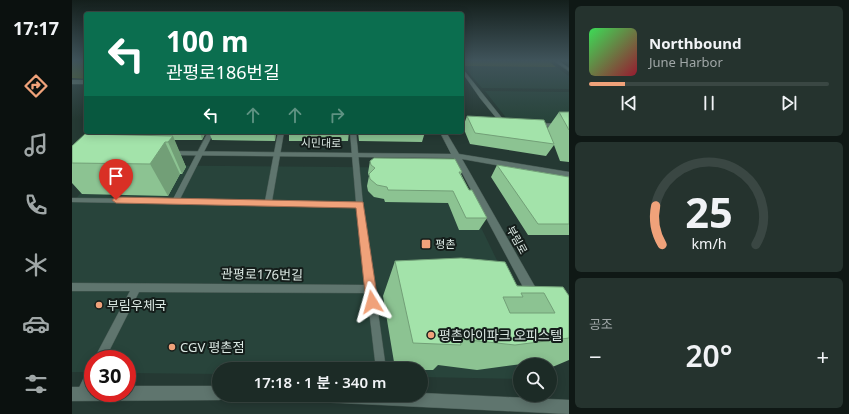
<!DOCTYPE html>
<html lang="ko">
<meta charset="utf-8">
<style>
:root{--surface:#1c2b26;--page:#25332e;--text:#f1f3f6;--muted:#a0a7a7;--line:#3a4743;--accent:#f0a27a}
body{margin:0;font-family:"Noto Sans","Noto Sans KR",sans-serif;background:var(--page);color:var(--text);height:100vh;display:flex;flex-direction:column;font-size:15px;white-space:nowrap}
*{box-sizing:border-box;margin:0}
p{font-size:13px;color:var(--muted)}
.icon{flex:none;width:22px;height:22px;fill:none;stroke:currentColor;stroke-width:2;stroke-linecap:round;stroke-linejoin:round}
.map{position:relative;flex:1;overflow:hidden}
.drawer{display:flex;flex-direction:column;gap:6px;padding:6px;background:#0f1815;width:280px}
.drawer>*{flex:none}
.top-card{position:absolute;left:12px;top:12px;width:380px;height:122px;border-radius:4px;box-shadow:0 2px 10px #0003,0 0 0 1px var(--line);background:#0b6e4f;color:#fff;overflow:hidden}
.controls{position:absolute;left:441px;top:358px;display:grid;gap:8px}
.controls a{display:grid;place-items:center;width:44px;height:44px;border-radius:50%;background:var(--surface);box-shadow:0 2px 10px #0003,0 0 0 1px var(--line);font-size:20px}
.speed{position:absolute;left:12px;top:350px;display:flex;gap:8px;font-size:20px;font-weight:700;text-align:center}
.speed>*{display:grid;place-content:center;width:52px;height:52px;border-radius:50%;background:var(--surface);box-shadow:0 2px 10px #0003,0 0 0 1px var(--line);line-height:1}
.speed .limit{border:6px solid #d22;background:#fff;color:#111}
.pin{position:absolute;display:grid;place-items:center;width:34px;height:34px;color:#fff;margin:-41px -17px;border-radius:50% 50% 50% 0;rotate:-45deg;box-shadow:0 0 4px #0007}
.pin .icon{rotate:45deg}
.me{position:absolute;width:44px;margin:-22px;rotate:352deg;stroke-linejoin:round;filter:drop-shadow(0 0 3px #0008)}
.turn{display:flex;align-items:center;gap:14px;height:84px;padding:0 16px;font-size:18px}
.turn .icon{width:52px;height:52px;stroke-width:2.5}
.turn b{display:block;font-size:28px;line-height:34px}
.lanes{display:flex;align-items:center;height:38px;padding:0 16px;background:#0003;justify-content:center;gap:20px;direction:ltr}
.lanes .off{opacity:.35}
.big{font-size:30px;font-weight:600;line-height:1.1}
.drawer .tile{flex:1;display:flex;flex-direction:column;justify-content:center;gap:6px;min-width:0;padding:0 14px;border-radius:6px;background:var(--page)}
.drawer .dial{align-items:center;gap:0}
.dial svg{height:104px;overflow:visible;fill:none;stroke:var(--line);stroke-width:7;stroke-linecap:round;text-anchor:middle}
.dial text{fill:var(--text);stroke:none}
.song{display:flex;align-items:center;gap:12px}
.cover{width:48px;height:48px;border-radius:6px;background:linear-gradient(135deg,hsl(130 70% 55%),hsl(350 70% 35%))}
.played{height:4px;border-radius:2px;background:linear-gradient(90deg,var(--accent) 15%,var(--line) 15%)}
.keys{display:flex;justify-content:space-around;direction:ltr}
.heat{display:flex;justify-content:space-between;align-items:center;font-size:22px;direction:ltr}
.trip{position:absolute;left:140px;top:362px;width:216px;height:40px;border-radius:20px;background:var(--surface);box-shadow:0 2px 10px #0003,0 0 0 1px var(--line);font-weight:600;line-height:40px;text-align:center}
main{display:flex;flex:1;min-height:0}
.tabs{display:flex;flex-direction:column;width:72px;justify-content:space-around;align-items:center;background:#0b110f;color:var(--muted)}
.tabs .icon{width:28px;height:28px}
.tabs .selected{color:var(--accent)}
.tabs b{font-size:18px;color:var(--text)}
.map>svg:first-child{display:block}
.built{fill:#28443b}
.green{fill:#546524}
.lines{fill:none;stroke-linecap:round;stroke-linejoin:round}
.minor-casing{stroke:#465852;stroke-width:1}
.tertiary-casing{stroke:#465852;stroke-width:1}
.minor{fill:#5f756e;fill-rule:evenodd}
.tertiary{fill:#5f756e;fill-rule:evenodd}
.wall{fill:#8cc392}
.shaded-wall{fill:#729f77}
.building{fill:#a3e3aa;stroke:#729f77;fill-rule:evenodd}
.route{fill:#f0a27a;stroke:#9c694f}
.poi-dot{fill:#f0a27a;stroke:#151e1b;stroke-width:1.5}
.labels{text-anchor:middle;stroke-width:4;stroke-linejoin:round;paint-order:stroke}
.street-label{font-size:11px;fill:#dbe8e3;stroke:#151e1b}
.poi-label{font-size:11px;fill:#dbe8e3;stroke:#151e1b;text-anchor:start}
.near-street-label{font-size:13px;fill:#dbe8e3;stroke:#151e1b}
.near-poi-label{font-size:13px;fill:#dbe8e3;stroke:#151e1b;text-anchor:start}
</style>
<main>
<nav class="tabs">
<b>17:17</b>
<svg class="icon selected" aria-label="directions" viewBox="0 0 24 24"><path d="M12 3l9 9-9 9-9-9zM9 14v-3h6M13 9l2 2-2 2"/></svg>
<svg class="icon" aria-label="music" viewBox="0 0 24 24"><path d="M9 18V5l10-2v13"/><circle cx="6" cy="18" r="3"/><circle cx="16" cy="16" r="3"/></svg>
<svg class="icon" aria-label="phone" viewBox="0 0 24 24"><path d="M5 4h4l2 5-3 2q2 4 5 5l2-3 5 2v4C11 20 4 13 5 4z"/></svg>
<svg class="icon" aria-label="climate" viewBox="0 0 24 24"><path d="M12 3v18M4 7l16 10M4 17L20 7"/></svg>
<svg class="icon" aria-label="car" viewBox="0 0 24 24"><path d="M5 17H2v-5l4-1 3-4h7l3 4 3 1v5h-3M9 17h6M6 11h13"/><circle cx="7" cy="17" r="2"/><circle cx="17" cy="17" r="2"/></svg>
<svg class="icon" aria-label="filters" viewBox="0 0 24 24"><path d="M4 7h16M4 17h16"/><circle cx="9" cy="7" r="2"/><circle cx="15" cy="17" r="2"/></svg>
</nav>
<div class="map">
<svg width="497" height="414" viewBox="0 0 497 414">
<rect width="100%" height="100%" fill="#253933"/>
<path class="built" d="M391 66 484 67 497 76V89L410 88Z
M413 91 497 92V123L444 122 435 119Z
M33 165 380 168 476 365H448V379L349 377V369H147V374L55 373V359H21V372H0V203Z"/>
<path class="green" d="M0 61H14V79L0 78Z
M390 61H477L484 67 391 66Z"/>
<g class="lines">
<defs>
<path id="minor" d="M482 61H487L497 68V71Z
M390 68 434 123V125H430L408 98 390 72Z
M465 123 497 124V128L463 126V124Z
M136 132H142L108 199 193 201 206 132H212L200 201 284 202 278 132H284L291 205 314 369H304L295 293 67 292 33 359H22L58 291H0V283L294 285 285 207 0 202V198L101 199Z
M21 366V383L14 398 10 400 6 398 4 394 17 367Z"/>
<path id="tertiary" d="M0 80H14V84H0Z
M40 132H47L37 145H31V141Z
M368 132H374L387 154 497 172V178L390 159 466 292 468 296 466 300 462 301 458 300 382 158 96 155 92 153 96 151 379 154Z
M55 386H147V395H153L152 398 147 400 0 401V387H21V393H55Z
M349 393 497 400V414L248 402 243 400 241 395H349Z"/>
</defs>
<use href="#minor" class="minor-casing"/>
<use href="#tertiary" class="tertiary-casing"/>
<use href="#minor" class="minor"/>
<use href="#tertiary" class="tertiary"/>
</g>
<path class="wall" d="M487 112H497V162L488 161 482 145 474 156 398 144 391 127 395 116 475 129Z
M46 132H134L130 140H102L114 167 110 174H108L96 196 10 194 0 183V146L48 135Z
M137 132H204L203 141 140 140Z
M217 132H277L276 141H217Z
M286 132H353L350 142 287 141Z
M298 161 390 172 389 174 397 190 415 218 407 230H387L376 203 313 202 312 199 302 197 296 191 295 186 297 176 296 173Z
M425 165 497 177V235H456L419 177Z
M323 261 497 296V360L478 368V365H450V364L405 370 366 365 361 370H349V369L323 368 311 296Z"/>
<path class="shaded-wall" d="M128 132H134L130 140Z
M202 132H204L203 141Z
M101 136 114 167 110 174 96 142Z
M93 142 108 174 96 196 78 164Z"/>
<path class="building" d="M487 112H497V130Z
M395 116 472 120 482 144 403 133Z
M13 134 101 136 96 142H93L78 164 0 163V146Z
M302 158 383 159 390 172H387L397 190H400L415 218H394L381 191 316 190 315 187 305 185 298 179 297 174 303 168 299 165 298 161Z
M425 165 497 177V224H466Z
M389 258 433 262 445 286 491 287 497 296V338L443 345 388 339 389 345 341 343 323 261ZM449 293H472L483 313H438L431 297H451Z"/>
<linearGradient id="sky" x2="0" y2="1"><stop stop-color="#141f1c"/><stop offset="0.51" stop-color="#40545b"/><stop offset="1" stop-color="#40545b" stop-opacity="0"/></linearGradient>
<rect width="497" height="119" fill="url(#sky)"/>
<path class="route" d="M44 197 291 202 306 302 305 307 300 308 296 307 294 302 284 208 44 203 40 200Z"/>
<g class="poi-dot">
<rect x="349" y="239" width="10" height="10" rx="2"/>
<circle cx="27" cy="305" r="4"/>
<circle cx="359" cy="335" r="4"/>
<circle cx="100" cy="347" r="4"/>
</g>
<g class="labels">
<g class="street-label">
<text transform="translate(249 143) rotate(1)" y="4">시민대로</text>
<text transform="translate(445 240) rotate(61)" y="4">부림로</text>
</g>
<g class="poi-label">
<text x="363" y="248">평촌</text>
</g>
<g class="near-street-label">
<text transform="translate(190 274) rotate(1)" y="5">관평로176번길</text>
</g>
<g class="near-poi-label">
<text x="35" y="310">부림우체국</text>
<text x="367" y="340">평촌아이파크 오피스텔</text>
<text x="108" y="352">CGV 평촌점</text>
</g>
</g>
</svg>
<div class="controls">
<a><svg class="icon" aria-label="search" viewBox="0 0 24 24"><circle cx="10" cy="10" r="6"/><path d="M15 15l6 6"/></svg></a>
</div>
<div class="speed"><div class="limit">30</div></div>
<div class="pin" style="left:44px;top:200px;background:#d93025"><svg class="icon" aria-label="arrive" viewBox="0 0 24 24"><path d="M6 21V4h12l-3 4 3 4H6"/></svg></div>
<svg class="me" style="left:300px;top:302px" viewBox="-20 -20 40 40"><path d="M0-17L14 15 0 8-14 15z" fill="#f0a27a" stroke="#fff" stroke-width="4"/></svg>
<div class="trip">17:18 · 1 분 · 340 m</div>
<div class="top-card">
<div class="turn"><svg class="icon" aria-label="left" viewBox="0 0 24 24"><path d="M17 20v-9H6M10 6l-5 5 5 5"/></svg><div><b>100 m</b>관평로186번길</div></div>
<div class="lanes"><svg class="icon" aria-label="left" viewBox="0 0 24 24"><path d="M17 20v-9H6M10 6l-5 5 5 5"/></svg><svg class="icon off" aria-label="ahead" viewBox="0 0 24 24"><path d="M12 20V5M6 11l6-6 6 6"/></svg><svg class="icon off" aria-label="ahead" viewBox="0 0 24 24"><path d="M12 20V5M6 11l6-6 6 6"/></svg><svg class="icon off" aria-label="right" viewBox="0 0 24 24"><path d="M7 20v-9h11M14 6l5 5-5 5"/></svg></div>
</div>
</div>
<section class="drawer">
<div class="tile">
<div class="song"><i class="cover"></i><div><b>Northbound</b><p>June Harbor</p></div></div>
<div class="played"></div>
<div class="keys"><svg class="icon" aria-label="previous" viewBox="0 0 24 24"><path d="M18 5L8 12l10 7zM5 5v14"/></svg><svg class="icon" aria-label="pause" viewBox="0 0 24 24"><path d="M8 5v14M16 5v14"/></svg><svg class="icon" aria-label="next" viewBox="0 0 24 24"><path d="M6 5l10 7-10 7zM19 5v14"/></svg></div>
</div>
<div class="tile dial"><svg viewBox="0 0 100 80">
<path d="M14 69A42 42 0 1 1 86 69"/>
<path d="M14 69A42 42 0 0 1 9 39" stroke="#f0a27a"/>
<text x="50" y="56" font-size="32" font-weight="700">25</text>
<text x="50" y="72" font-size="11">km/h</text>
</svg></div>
<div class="tile"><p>공조</p>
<div class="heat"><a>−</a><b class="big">20°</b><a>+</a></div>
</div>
</section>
</main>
